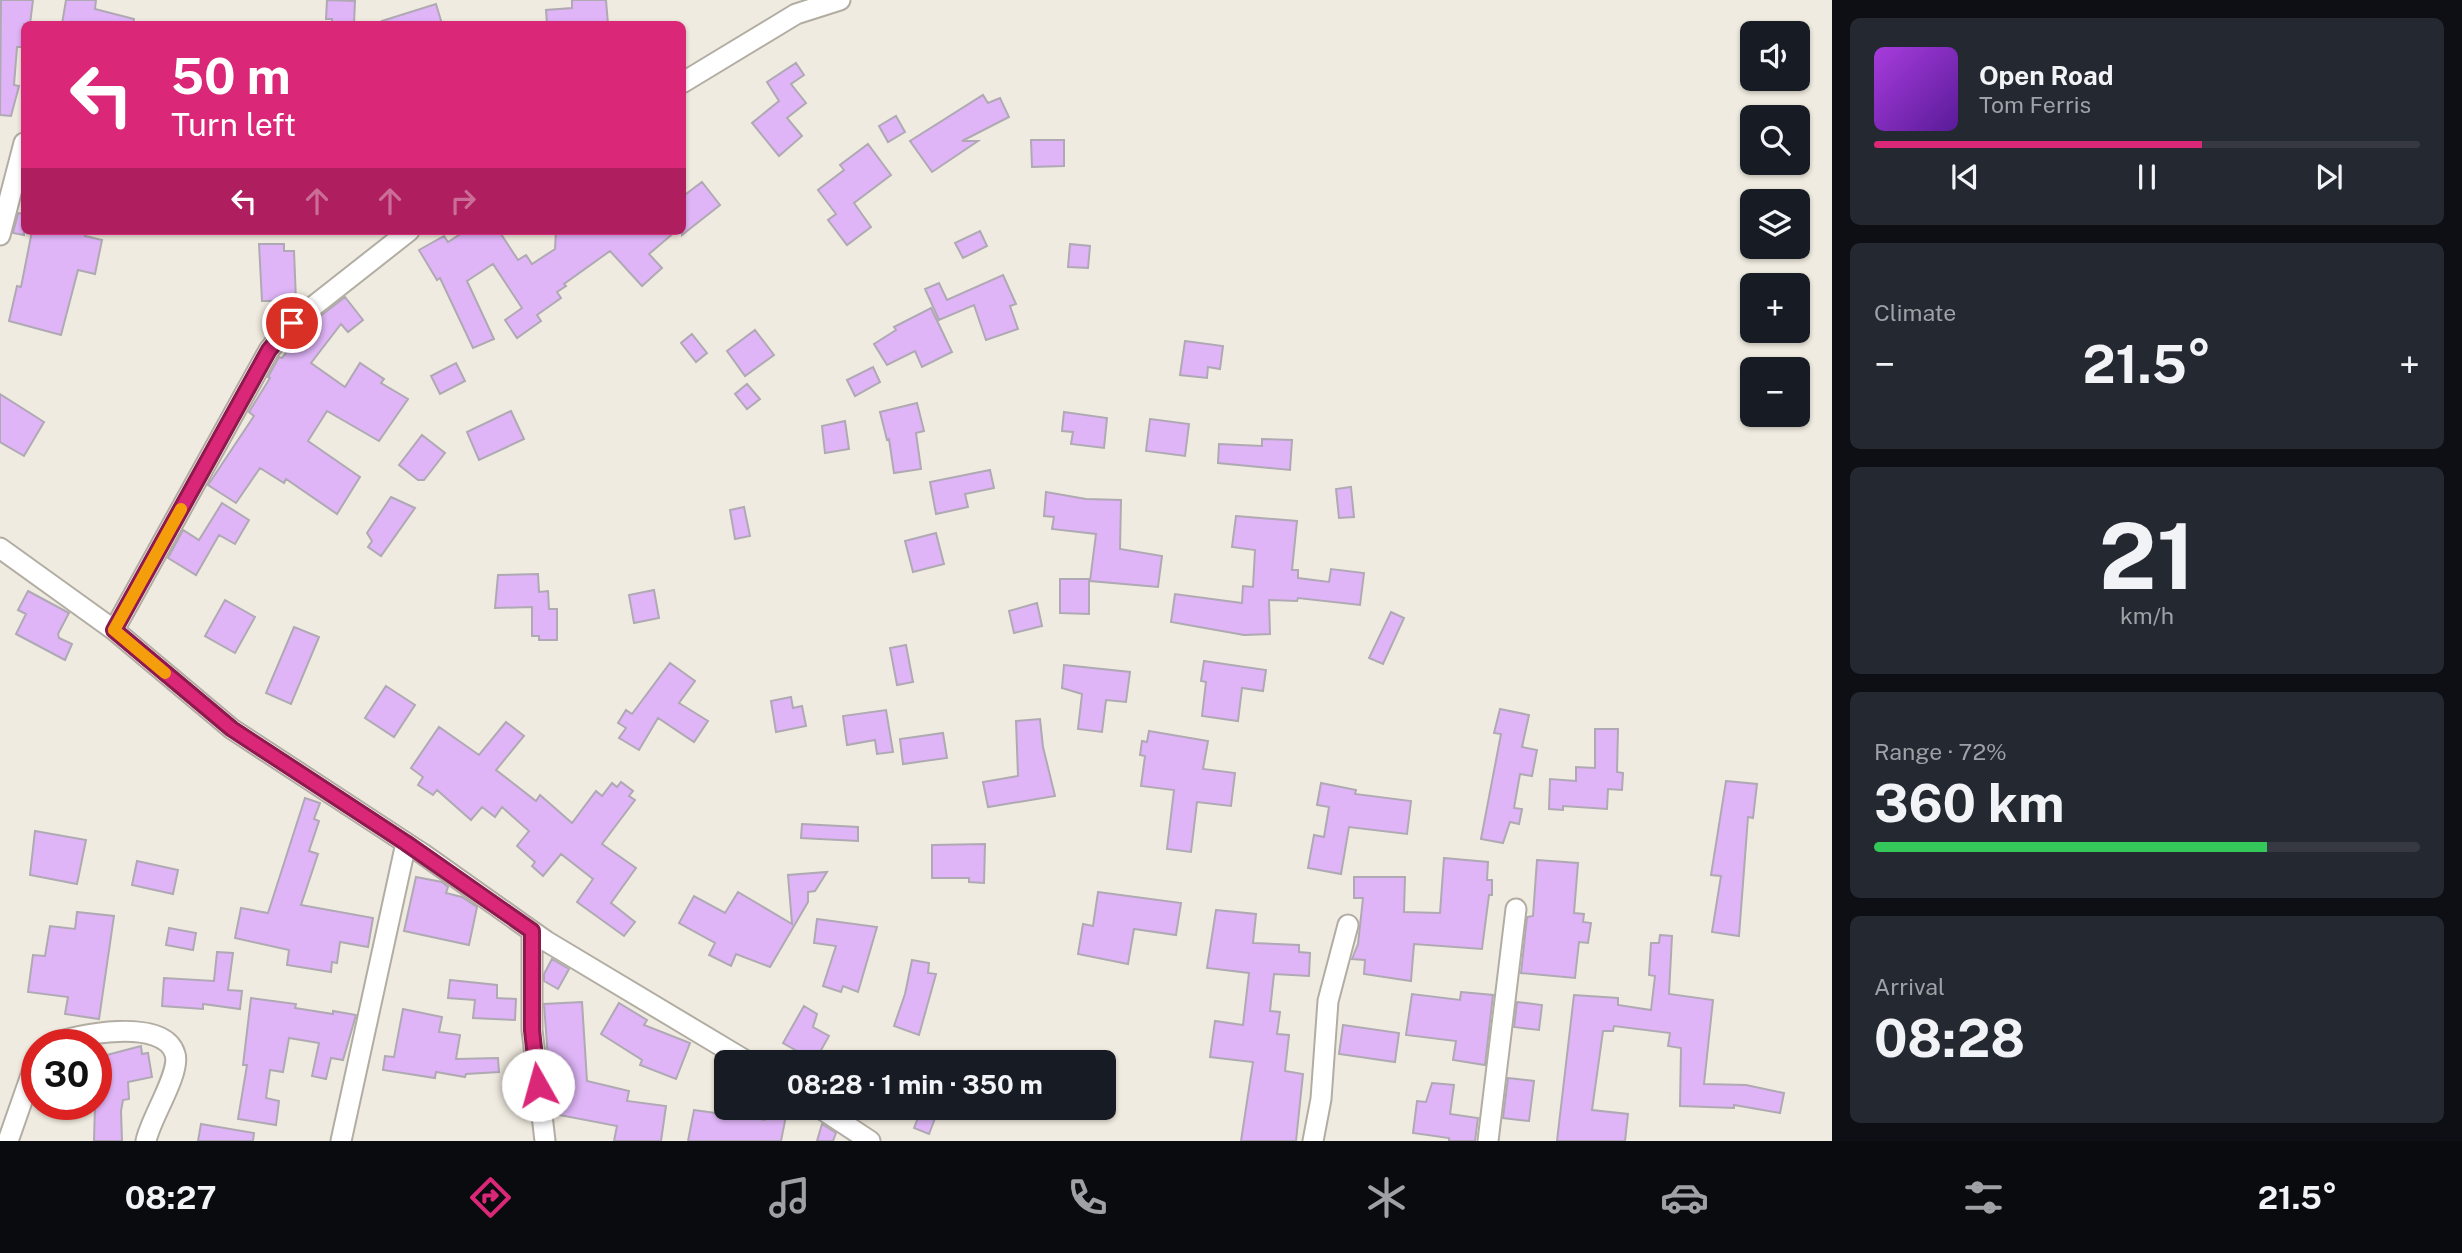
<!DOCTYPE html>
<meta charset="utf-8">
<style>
:root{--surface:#171b24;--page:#242831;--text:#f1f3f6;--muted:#9ea1a6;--line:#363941;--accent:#db2777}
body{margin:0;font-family:"Public Sans",sans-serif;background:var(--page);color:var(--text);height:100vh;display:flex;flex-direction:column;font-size:26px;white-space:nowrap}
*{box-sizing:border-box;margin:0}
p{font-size:23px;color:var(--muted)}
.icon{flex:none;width:38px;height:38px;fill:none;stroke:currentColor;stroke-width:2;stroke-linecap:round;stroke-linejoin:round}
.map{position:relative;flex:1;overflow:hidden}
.side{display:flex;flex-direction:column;gap:18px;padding:18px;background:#0d0f14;width:630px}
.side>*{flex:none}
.guide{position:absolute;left:21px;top:21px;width:665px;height:214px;border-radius:10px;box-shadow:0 2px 5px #0004;background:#db2777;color:#fff;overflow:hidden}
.fabs{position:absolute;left:1740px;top:21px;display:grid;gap:14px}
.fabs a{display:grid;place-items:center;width:70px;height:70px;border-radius:10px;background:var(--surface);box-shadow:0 2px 5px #0004;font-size:35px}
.speed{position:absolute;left:21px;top:1029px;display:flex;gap:14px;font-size:35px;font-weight:700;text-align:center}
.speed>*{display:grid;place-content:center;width:91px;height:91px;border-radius:50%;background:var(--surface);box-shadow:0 2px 5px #0004;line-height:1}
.speed .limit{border:10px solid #d22;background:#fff;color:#111}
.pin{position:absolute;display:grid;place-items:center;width:60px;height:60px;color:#fff;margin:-30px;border:4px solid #fff;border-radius:50%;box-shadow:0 2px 7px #0007}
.me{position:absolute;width:77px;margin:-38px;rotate:353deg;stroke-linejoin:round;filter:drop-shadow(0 0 5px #0008)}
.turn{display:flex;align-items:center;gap:24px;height:147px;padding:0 35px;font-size:32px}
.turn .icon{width:91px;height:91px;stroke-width:2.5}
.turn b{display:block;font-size:49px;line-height:60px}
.lanes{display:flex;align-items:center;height:66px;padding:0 35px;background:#0003;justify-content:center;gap:35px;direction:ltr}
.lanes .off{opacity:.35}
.big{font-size:52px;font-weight:700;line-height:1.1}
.side .card{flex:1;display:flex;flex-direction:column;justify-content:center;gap:10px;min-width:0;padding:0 24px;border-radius:10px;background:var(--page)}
.side .dial{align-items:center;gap:0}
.dial b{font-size:91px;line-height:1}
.song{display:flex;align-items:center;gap:21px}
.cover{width:84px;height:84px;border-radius:10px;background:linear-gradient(135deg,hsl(280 70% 55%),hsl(270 70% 35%))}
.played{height:7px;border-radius:4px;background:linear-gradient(90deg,var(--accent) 60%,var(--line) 60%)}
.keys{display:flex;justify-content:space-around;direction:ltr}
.heat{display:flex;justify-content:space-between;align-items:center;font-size:38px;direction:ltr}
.charge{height:10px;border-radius:5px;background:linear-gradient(90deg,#34c759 72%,var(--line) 0)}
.trip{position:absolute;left:714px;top:1050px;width:402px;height:70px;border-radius:10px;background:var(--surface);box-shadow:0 2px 5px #0004;font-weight:700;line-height:70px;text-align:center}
.menu{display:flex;height:112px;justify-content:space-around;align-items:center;background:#090b0e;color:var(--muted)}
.menu .icon{width:49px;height:49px}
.menu .selected{color:var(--accent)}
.menu b{font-size:32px;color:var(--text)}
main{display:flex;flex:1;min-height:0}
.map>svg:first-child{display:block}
.building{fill:#dfb5f7;stroke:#afa9b3;stroke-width:2}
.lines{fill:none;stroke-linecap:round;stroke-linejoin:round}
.street-casing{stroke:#b2ada2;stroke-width:23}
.street{stroke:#fff;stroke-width:19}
.route-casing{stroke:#8e194d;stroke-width:18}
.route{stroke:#db2777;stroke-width:12}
.slow{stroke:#f59e0b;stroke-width:12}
</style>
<main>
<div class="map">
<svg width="1832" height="1141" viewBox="0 0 1832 1141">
<rect width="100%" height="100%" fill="#f0ebe0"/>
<path class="building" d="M1 0H33L30 24H24V47H17L14 85 19 86 11 116 0 115Z
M66 0H96L95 9 134 19 133 24H62Z
M327 0 355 1 354 24H332V19H326Z
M572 0H606L608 24H547L546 10 572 8Z
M436 4 442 24H383L382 21Z
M796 63 804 75 791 84 806 103 787 118 802 136 779 156 752 123 779 101 767 82Z
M983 95 988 103 1000 98 1009 117 962 141H978L932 172 910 141Z
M896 116 905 132 888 142 879 126Z
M1031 140H1064V166L1032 167Z
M868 144 891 175 854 203 871 227 847 245 828 220 836 214 818 190 844 170 840 165Z
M702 182 720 205 682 235V197Z
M18 213 24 214V235L13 233Z
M32 231H86L85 236 102 240 95 274 78 270 61 335 9 321 17 286 21 287Z
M465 231H499L518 260 526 255 532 264 555 249 556 231H676L649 254 662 268 642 286 610 251 564 284 566 286 557 292 561 298 537 315 541 321 517 338 505 320 522 308 493 264 467 281 494 339 473 348 440 278 437 280 419 250 444 236 448 242Z
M980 231 987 246 963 258 955 243Z
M259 244H284V251H294L296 301H262Z
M1070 244 1090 246 1088 268 1068 267Z
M1003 275 1016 304 1010 306 1018 329 986 340 974 305 939 320 925 289 939 283 947 300Z
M345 297 363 320 348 332 341 324 311 363 345 387 360 363 384 379 381 383 408 399 379 441 327 411 308 441 360 477 337 514 286 479 284 483 260 468 236 503 208 485 254 416 249 412 270 378 268 377 279 357 282 358 305 328Z
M931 308 952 352 922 367 915 351 887 365 874 344 896 330 894 327Z
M755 330 774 355 745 376 727 351Z
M692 334 707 353 696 362 681 343Z
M1185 341 1223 346 1220 369 1208 367 1207 378 1180 375Z
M456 363 465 381 440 394 431 376Z
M873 367 880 382 855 396 847 380Z
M747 384 760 399 747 409 735 394Z
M0 394 44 422 24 456 0 442Z
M917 403 924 431 916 433 921 469 894 473 889 439 887 440 880 412Z
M511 411 524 439 479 460 467 432Z
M1064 412 1107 418 1104 448 1071 444 1073 432 1062 431Z
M1150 419 1189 424 1185 456 1146 451Z
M845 421 849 449 825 453 822 426Z
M422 435 445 453 424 480H418L399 465Z
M1262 439 1292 440 1290 470 1218 463 1219 444 1262 446Z
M990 470 994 488 965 494 968 507 936 514 930 482Z
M1351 487 1354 517 1339 518 1336 489Z
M1046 492 1086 499 1121 500 1120 549 1162 556 1158 587 1090 581 1096 534 1052 529 1054 517 1044 516Z
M391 497 415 508 381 556 368 547 372 541 367 533Z
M222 503 249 520 235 544 219 535 196 575 168 558 183 530 199 540Z
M744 507 750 536 735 539 730 510Z
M1236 516 1297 521 1292 570H1298V578L1329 582 1331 569 1364 573 1360 605 1298 598 1297 601 1269 600 1270 634 1244 635 1171 622 1175 594 1242 603 1243 586 1253 587 1255 550 1232 547Z
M936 533 944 564 913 572 905 541Z
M538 574 539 592 548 591 549 609H557V640H539V636H532V607L495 608 498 575Z
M1060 579H1089V614L1060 613Z
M654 590 659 618 634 623 629 595Z
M28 591 69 613 58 634 59 638 72 644 65 660 16 634 26 614 18 610Z
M225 600 255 617 235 653 205 636Z
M1037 603 1042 626 1014 633 1009 611Z
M1391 612 1404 618 1383 664 1369 658Z
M294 627 319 637 291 704 266 693Z
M906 645 913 682 897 685 890 648Z
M1204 661 1266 670 1263 691 1242 688 1238 721 1202 716 1206 682 1201 681Z
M670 663 695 681 679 703 708 721 694 742 658 718 639 750 619 738 626 728 618 723 626 710 632 714Z
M1064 665 1130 672 1126 702 1106 700 1102 732 1078 729 1082 694 1062 688Z
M386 686 415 705 394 737 365 718Z
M791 697 793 708 802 706 806 726 776 732 771 701Z
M1500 709 1529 715 1522 747 1537 750 1532 776 1520 774 1514 808 1522 809 1519 824 1510 822 1503 843 1481 839 1501 734 1494 733Z
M886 710 893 752 877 754 875 740 847 745 843 716Z
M1040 719 1043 747 1055 796 988 807 983 782 1018 776 1016 721Z
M506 722 524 736 496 770 536 801 540 795 572 823 596 791 602 796 612 783 617 787 621 782 633 791 629 796 635 800 602 844 636 868 611 903 635 922 624 936 577 902 593 879 561 854 543 876 532 866 535 862 517 846 529 831 502 807 495 817 482 807 471 820 437 790 433 795 418 785 423 777 411 768 439 727 479 755Z
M1595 729H1618L1617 772 1623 773 1622 790 1608 789 1607 809 1563 806V810L1549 809 1550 779 1576 781V767L1595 768Z
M1149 731 1208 741 1203 769 1235 773 1231 806 1197 802 1191 852 1167 849 1174 790 1141 786 1145 756 1140 755 1142 741 1147 742Z
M943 733 947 758 903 764 900 739Z
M1726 781 1757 784 1753 818 1748 817 1739 936 1712 932 1721 876 1711 875Z
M1321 783 1356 790 1355 794 1411 801 1407 834 1349 827 1341 874 1308 868 1314 835 1324 837 1329 807 1317 805Z
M305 798 320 803 314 819 319 821 309 851 318 854 301 905 373 918 368 947 340 942 337 963 332 962 331 972 287 965 289 950 235 938 241 908 268 913Z
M802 824 858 827V841L801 838Z
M35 831 86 840 77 884 30 875Z
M985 844 984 883 969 882V878H932V845Z
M1444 858 1488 862 1487 880H1492V895H1489L1482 949 1414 944 1411 981 1364 974 1365 960 1352 959 1358 944 1363 898H1354V877H1405L1404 912 1440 913Z
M1537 860 1578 863 1574 913 1584 914 1583 922 1591 923 1588 943 1579 942 1575 978 1521 973 1527 917 1533 916Z
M137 861 178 870 173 894 132 885Z
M827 872 815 891 808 892V902L770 967 736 954 731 966 709 955 715 943 679 923 694 896 725 913 738 892 792 924 788 875Z
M416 877 442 882 448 887 446 893 462 897 477 907 469 945 404 931Z
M1098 892 1181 903 1176 935 1134 929 1128 964 1078 954 1083 924 1093 926Z
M1216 910 1256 914 1253 943 1299 945V952L1310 953 1309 976 1274 974 1270 1011 1280 1012 1277 1034 1289 1035 1285 1071 1303 1074 1296 1141H1241L1253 1062 1210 1057 1215 1021 1243 1025 1249 973 1207 968Z
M77 912 114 916 99 1019 65 1014 68 997 28 992 33 955 45 956 50 926 75 929Z
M817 919 877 927 858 992 843 986 841 992 823 986 836 946 814 943Z
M169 928 196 933 193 950 166 945Z
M1660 935 1672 936 1669 994 1713 1000 1704 1084 1746 1085 1784 1093 1780 1113 1734 1105V1108L1680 1106 1681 1048 1668 1046 1670 1033 1614 1026 1613 1031H1603L1592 1110 1628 1114 1625 1141H1557L1574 995 1618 998V1005L1651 1010 1655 976 1649 975 1651 943H1659Z
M217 952 233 953 228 990 242 991 240 1009 203 1004V1009L162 1006 164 978 214 981Z
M552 959 569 969 558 989 544 981V974Z
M912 960 929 963 928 973 936 974 919 1035 894 1026 905 994Z
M450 980 497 985V998L516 999 515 1020 473 1018 475 1000 448 998Z
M1461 992 1493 995 1485 1065 1453 1060 1456 1041 1406 1035 1412 994 1460 1000Z
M251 998 296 1004 295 1008 333 1014V1011L356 1015 343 1060 331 1058 326 1079 312 1076 319 1043 289 1038 283 1072 270 1070 266 1098 279 1101 276 1125 238 1119 247 1065H243Z
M582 1002 587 1081 629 1091 627 1101 666 1106 661 1141H614L617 1126 554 1114 552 1099 559 1072H549L544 1004Z
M1517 1002 1542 1005 1539 1030 1514 1027Z
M619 1003 647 1020 644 1025 690 1043 676 1079 640 1065 642 1060 601 1034Z
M804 1006 817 1014 813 1027 829 1036 815 1061 783 1043Z
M403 1009 442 1017 439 1032 460 1035 456 1059 498 1058 499 1072 466 1074 465 1077 436 1072 435 1078 383 1070 385 1056 394 1057Z
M1343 1025 1399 1033 1395 1062 1339 1054Z
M141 1046 142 1054 148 1053 152 1077 128 1082 129 1099 123 1100 121 1111 122 1141H94L96 1067 105 1065 103 1056Z
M1508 1078 1534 1081 1529 1121 1503 1118Z
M1432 1083 1454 1085 1450 1114 1478 1118 1475 1141H1449V1138L1413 1133 1417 1101 1426 1102Z
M922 1108H939L929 1134 914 1128Z
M694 1110 765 1120 767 1111 786 1116 781 1141H688Z
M201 1124 254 1133 253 1141H198Z
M822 1124 836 1133 833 1141H817Z"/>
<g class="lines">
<defs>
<path id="street" d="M682 83 796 14 840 0
M0 235 24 143
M0 548 114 630 232 729 423 854 546 941 748 1062
M114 630 269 350 292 323 409 231
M532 931V1030L545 1141
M50 1045C76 1034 164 1017 175 1054 181 1073 150 1119 146 1141
M820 1108 870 1141
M8 1141 37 1058
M341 1141 406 843
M1313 1141 1321 1099 1328 1001 1348 925
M1488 1141 1516 909"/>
</defs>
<use href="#street" class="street-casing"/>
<use href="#street" class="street"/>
</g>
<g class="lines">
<defs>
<path id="route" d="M292 323 269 350 114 630 232 729 406 843 532 931V1030L538 1085"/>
</defs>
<use href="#route" class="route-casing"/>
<use href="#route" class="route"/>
<path class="slow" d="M165 673 114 630 181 509"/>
</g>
</svg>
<div class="fabs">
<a><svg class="icon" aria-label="sound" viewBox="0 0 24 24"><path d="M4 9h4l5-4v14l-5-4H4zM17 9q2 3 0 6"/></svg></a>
<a><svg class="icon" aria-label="search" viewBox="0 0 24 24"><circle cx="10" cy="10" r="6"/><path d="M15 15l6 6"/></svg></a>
<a><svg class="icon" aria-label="layers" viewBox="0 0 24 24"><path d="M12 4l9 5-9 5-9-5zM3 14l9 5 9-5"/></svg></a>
<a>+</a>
<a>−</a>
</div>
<div class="speed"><div class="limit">30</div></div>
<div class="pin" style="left:292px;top:323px;background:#d93025"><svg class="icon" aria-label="arrive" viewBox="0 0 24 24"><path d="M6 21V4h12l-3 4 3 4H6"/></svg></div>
<svg class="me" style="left:538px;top:1085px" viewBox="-20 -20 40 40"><circle r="19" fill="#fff"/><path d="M0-13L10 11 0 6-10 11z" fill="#db2777"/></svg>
<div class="trip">08:28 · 1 min · 350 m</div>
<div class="guide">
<div class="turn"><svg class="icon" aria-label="left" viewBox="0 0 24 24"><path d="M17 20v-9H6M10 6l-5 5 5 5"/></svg><div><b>50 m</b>Turn left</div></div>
<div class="lanes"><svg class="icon" aria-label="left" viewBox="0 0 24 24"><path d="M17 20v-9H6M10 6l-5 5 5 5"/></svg><svg class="icon off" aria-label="ahead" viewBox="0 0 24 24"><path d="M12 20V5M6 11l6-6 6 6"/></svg><svg class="icon off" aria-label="ahead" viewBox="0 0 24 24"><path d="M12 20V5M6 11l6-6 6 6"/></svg><svg class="icon off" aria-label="right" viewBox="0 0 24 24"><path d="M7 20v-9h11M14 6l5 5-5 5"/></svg></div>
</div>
</div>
<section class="side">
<div class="card">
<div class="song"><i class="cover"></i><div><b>Open Road</b><p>Tom Ferris</p></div></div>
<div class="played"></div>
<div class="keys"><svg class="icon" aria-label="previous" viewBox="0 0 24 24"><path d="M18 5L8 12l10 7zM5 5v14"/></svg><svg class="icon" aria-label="pause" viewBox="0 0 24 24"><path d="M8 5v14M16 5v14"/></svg><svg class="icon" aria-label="next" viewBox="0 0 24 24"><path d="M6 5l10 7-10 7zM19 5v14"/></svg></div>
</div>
<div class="card"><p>Climate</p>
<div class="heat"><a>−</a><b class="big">21.5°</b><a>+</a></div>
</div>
<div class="card dial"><b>21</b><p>km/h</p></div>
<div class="card"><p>Range · 72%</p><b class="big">360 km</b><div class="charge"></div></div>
<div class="card"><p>Arrival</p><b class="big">08:28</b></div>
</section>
</main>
<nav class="menu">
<b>08:27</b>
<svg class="icon selected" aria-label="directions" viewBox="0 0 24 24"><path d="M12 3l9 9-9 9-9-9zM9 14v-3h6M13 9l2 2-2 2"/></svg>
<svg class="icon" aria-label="music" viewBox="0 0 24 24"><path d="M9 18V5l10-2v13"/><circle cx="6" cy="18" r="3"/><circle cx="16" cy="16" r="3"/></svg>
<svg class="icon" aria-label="phone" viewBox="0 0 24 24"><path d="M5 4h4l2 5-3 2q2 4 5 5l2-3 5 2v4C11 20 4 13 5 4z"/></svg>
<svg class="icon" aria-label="climate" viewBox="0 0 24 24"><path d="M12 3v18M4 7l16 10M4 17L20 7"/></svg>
<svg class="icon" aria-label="car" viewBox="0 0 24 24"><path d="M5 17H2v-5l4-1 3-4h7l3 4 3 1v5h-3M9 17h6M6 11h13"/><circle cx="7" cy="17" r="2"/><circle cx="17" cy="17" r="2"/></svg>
<svg class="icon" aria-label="filters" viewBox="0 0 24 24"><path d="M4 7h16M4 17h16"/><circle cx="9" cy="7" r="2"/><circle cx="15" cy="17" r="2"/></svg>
<b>21.5°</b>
</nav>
